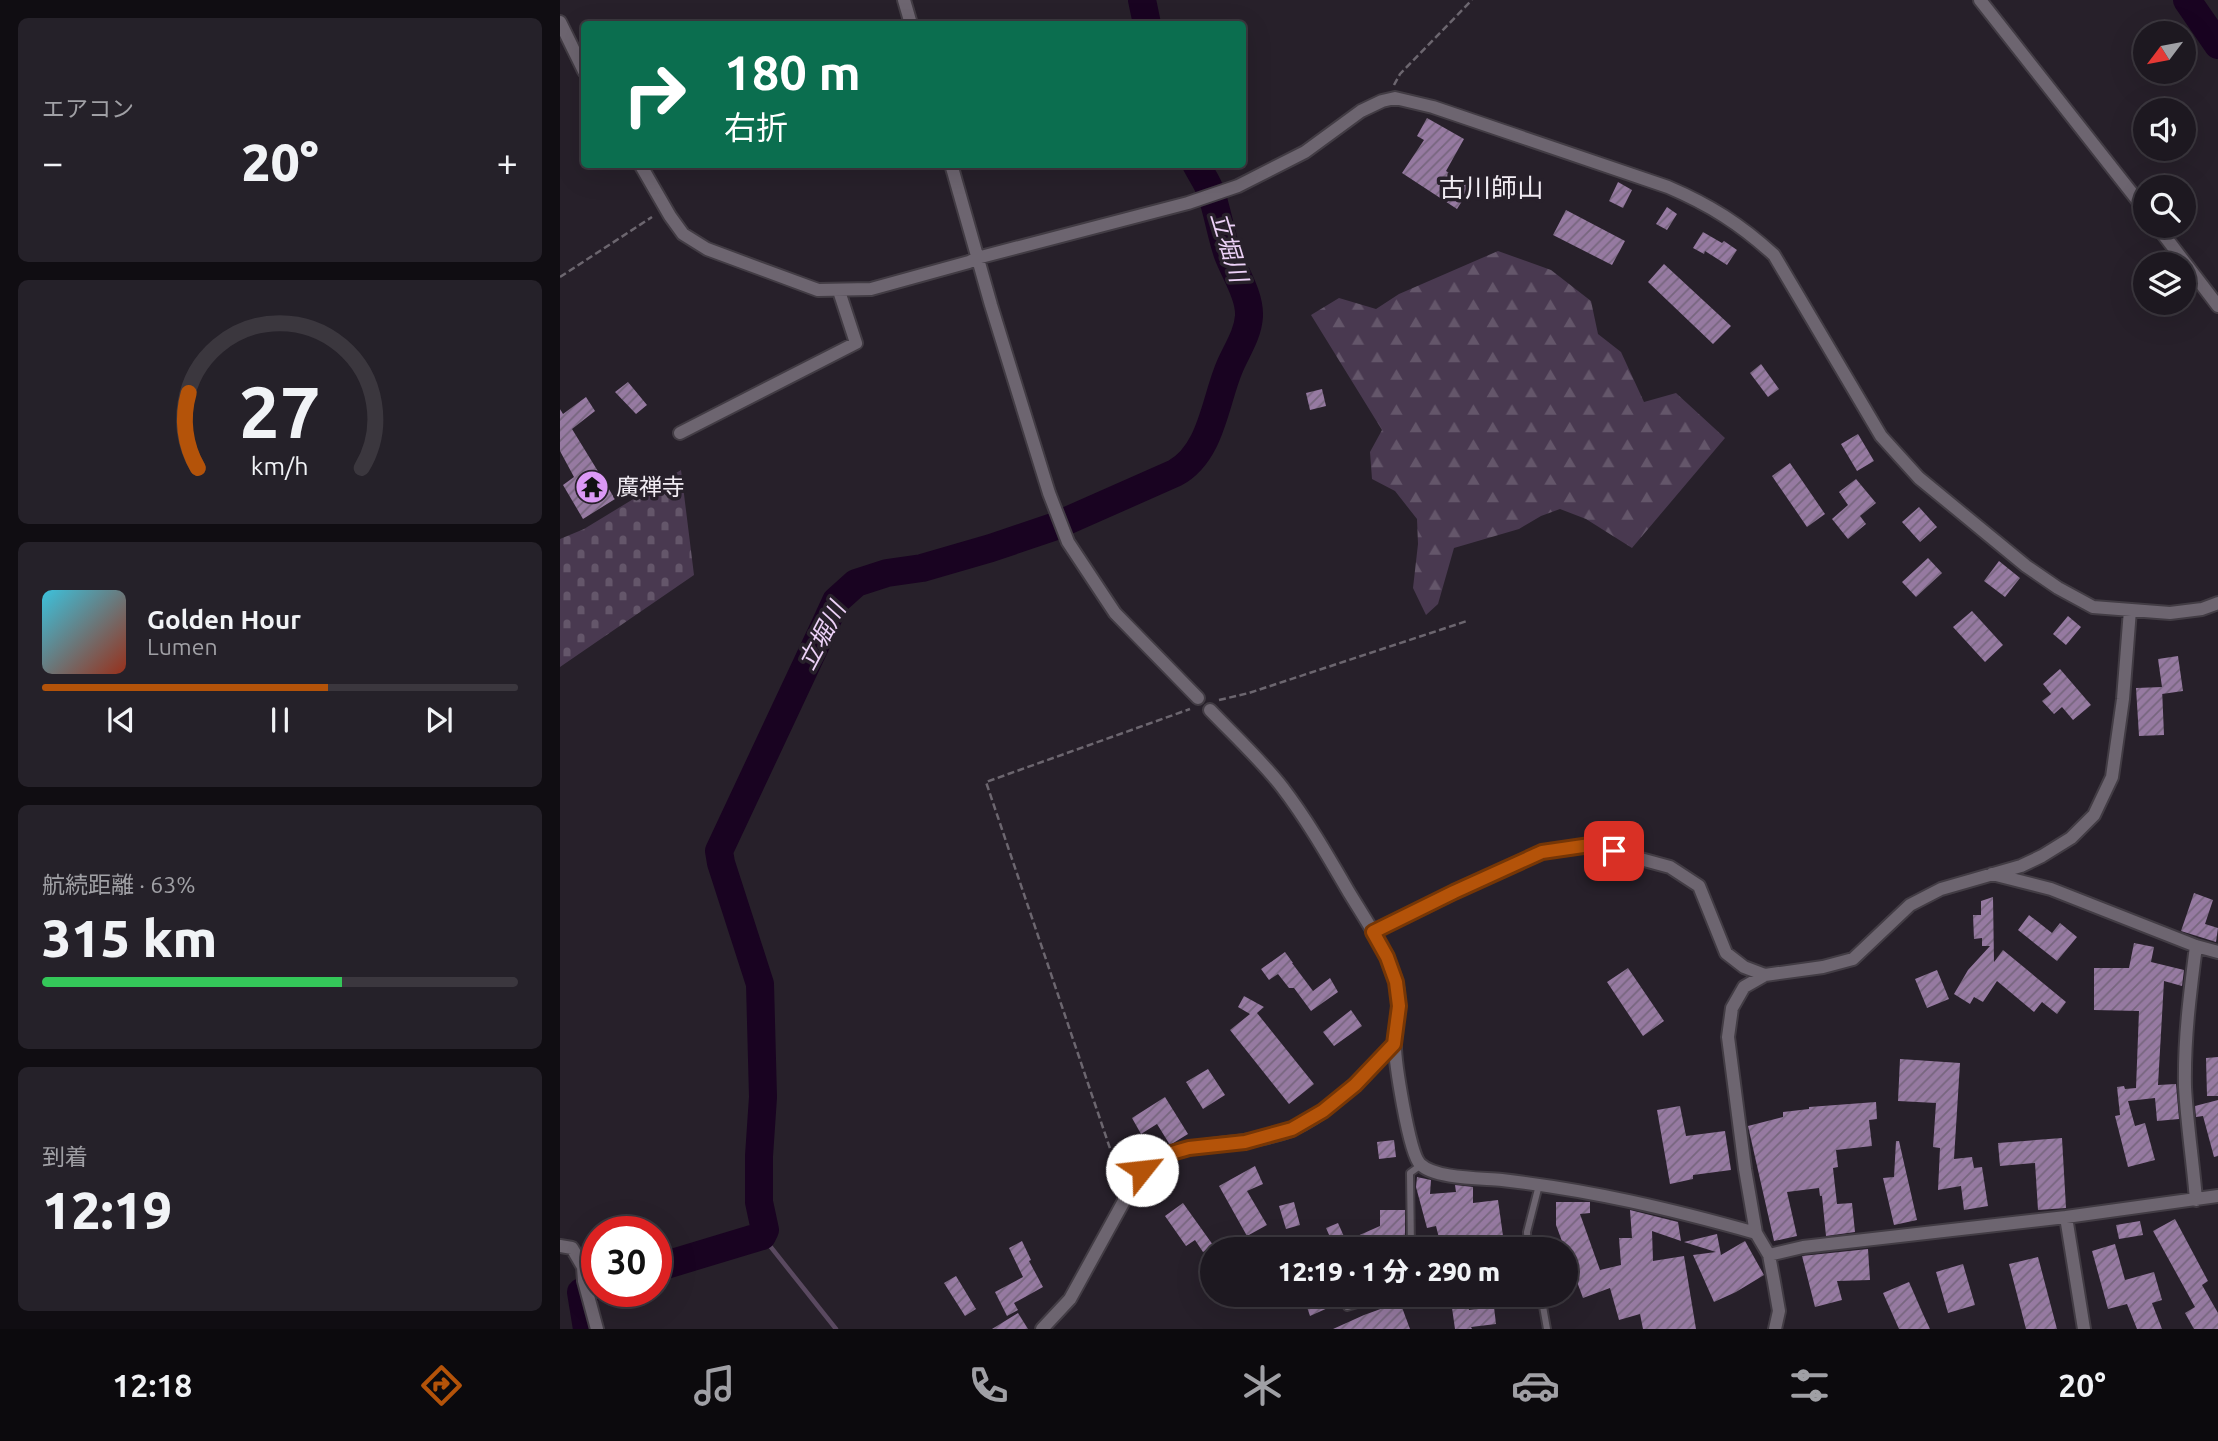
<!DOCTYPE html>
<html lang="ja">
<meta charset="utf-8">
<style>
:root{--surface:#1d1820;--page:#252129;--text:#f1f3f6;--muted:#a0a0a5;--line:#3b373e;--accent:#b45309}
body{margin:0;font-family:Ubuntu,"Noto Sans JP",sans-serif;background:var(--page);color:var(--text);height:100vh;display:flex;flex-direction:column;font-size:26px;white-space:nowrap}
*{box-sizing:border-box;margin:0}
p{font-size:23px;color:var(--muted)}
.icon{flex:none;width:38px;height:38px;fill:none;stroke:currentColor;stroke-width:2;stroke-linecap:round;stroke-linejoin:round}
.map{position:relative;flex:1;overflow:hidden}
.side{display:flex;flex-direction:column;gap:18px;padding:18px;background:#100d12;width:560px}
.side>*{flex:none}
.guide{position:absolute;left:21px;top:21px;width:665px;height:147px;border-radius:7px;box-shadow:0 7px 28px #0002,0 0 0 2px var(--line);background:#0b6e4f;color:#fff;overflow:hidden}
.needle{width:46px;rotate:238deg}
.fabs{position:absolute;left:1573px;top:21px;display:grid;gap:14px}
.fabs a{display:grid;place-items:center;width:63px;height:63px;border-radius:50%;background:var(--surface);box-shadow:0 7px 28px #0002,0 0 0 2px var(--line);font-size:35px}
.speed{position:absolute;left:21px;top:1216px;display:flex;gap:14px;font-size:35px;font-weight:700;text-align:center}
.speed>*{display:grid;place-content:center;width:91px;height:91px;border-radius:50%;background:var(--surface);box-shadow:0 7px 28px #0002,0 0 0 2px var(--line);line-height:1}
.speed .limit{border:10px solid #d22;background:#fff;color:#111}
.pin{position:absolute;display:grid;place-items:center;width:60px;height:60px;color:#fff;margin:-30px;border-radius:14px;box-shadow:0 4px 10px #0006}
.me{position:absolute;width:77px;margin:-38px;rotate:61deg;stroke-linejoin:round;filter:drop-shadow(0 0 5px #0008)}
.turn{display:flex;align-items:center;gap:24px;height:147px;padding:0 28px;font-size:32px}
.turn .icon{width:91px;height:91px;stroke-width:2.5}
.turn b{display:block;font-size:49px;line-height:60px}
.big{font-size:52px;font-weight:800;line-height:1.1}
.side .card{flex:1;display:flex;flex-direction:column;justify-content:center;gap:10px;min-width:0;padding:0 24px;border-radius:10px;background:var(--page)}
.side .dial{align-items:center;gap:0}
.dial svg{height:182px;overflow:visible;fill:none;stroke:var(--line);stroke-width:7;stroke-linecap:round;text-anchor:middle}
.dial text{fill:var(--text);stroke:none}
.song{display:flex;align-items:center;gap:21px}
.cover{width:84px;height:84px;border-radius:10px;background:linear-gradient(135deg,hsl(190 70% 55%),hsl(10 70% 35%))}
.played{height:7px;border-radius:4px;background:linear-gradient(90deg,var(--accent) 60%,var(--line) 60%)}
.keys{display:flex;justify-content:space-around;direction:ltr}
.heat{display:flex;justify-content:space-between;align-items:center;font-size:38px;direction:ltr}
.charge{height:10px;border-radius:5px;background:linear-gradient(90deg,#34c759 63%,var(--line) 0)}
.trip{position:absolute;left:640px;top:1237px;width:378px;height:70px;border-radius:35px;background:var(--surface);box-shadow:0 7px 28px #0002,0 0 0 2px var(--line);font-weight:800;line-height:70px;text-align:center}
.dock{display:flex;height:112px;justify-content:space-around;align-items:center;background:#0c0a0d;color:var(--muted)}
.dock .icon{width:49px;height:49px}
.dock .active{color:var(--accent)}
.dock b{font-size:32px;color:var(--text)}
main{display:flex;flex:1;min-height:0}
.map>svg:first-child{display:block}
.forest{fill:url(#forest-firs)}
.cemetery{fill:url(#cemetery-stones)}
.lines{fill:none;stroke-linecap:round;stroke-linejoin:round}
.stream{stroke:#5a4960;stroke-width:4.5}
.river{stroke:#190321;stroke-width:28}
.building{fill:url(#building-hatch)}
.lane-casing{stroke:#423c44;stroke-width:10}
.street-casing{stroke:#423c44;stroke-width:16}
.path{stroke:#6c666f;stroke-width:2.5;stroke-dasharray:7 3.5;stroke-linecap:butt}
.lane{stroke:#6d6570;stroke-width:6}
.street{stroke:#6d6570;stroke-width:12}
.route-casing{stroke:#753606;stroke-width:18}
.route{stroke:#b45309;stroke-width:12}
.labels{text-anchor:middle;stroke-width:7;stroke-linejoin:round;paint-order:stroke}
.poi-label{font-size:23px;fill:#f1ecf3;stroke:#27202a;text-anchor:start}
.water-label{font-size:24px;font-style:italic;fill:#edd2f8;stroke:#27202a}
.quarter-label{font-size:26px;fill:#f1ecf3;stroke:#27202a}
</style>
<main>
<section class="side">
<div class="card"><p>エアコン</p>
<div class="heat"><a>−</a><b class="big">20°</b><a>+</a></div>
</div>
<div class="card dial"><svg viewBox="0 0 100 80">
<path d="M14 69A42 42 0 1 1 86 69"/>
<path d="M14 69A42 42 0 0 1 10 36" stroke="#b45309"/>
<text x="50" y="56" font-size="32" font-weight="700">27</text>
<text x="50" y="72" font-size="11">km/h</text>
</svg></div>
<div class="card">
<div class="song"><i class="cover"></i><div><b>Golden Hour</b><p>Lumen</p></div></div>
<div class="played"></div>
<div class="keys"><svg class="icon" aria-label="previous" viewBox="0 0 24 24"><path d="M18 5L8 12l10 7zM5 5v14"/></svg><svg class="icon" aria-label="pause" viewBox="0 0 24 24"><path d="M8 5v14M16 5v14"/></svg><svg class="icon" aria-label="next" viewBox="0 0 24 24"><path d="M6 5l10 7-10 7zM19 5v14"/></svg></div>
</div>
<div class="card"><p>航続距離 · 63%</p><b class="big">315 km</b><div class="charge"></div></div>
<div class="card"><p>到着</p><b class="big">12:19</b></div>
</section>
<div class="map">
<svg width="1658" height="1329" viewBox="0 0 1658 1329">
<defs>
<pattern id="forest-firs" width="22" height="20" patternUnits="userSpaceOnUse" patternTransform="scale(1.75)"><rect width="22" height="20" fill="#493950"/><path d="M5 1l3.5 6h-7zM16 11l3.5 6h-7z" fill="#64566a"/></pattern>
<pattern id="cemetery-stones" width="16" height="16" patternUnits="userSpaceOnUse" patternTransform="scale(1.75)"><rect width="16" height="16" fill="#493950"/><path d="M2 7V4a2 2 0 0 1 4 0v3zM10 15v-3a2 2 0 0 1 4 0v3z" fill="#64566a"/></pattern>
<pattern id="building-hatch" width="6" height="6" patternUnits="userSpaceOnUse" patternTransform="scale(1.75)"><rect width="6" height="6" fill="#967aa1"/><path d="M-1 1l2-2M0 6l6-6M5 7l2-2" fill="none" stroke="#77667e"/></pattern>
</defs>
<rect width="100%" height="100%" fill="#27202a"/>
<path class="forest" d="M938 251 991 270 1031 301 1038 334 1061 352 1084 402 1116 393 1165 438 1072 548 1026 519 1000 509 981 516 959 529 894 548 878 604 866 615 853 588 858 544 857 519 835 491 812 479 810 452 822 430 751 315 779 298 816 309 839 294Z"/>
<path class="cemetery" d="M121 470 134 575 0 667V539L24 529Z"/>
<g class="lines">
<path class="stream" d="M202 1236 276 1329"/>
<path class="river" d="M582 0 587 24
M1627 0 1658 45
M96 1268 202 1236 205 1230 199 1202V1156L203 1097 200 984 161 863 159 851 265 625 276 601 296 583 327 573 362 568 431 548 493 527 615 473C652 453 655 400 670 366 677 350 688 334 689 316 690 296 675 273 668 255 661 235 658 213 651 193 648 183 641 174 636 164
M27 1329 21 1292 37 1286"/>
</g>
<path class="building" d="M867 118 904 139 886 171 911 187 897 209 842 173 864 140 857 136Z
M1058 182 1072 190 1063 208 1049 201Z
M1107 207 1117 214 1107 230 1096 224Z
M1006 210 1065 241 1052 265 993 235Z
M1143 232 1162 243 1164 241 1177 250 1167 265 1145 251 1144 254 1133 248Z
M1104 264 1171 326 1153 344 1088 282Z
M1201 364 1219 389 1208 397 1190 373Z
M68 382 87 405 76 414 55 392Z
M762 389 766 406 750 410 746 393Z
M26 397 35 411 12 429 55 499 23 519 3 485 14 477 0 451V409L3 414Z
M1298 434 1314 461 1297 471 1281 444Z
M1230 463 1265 514 1247 527 1212 476Z
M1296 479 1316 503 1300 516 1306 524 1288 539 1272 519 1288 505 1279 492Z
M1359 507 1377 527 1360 542 1342 522Z
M1368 558 1382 573 1356 597 1342 582Z
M1439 561 1460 578 1445 597 1424 581Z
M1412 611 1443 645 1425 662 1393 627Z
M1508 616 1521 627 1506 645 1493 634Z
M1618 656 1623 691 1602 694V688L1604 735 1579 736 1576 688 1602 687 1598 659Z
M1500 669 1531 705 1513 720 1502 707 1494 714 1482 701 1491 694 1483 684Z
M1634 893 1653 900 1645 924 1658 928 1656 942 1621 931Z
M1433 897 1434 962 1443 950 1506 1002 1497 1014 1482 1002 1474 1012 1437 981 1423 1002 1414 997 1410 1004 1394 994 1408 970 1430 946H1422V938L1414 939 1413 915H1421V901Z
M1469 915 1492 933 1500 923 1517 937 1497 961 1458 930Z
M1574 943 1594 947 1591 962 1624 970 1622 986 1604 981 1598 1085 1616 1084 1619 1119 1597 1121 1595 1098 1568 1101 1575 1126 1585 1123 1595 1160 1568 1167 1555 1116 1560 1115 1557 1087 1564 1086 1565 1089 1576 1088 1579 1011 1534 1010V968H1569Z
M725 952 733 963H732L753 991 770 978 778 992 751 1011 734 988H729L718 974 709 980 701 969Z
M1068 968 1104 1021 1083 1036 1047 982Z
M1377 970 1389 999 1367 1008 1355 979Z
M684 996 704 1007 697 1013 754 1084 729 1104 670 1030 690 1014 678 1007Z
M791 1010 802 1026 774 1046 763 1032Z
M1658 1057V1096H1647L1646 1058Z
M1340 1059 1400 1063 1394 1159 1412 1157 1414 1168 1422 1167 1428 1206 1404 1210 1401 1186 1378 1190 1380 1148 1373 1147 1376 1103 1338 1101Z
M648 1069 665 1095 643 1109 626 1082Z
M605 1097 628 1134 610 1145 597 1124 581 1134 572 1118Z
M1658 1100V1156L1654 1157 1643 1116 1636 1117 1635 1106Z
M1316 1102 1317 1119 1309 1120 1312 1146 1276 1150 1278 1167 1273 1168 1277 1204 1292 1203 1295 1232 1266 1236 1262 1196H1260L1259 1188 1227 1192 1237 1236 1214 1241 1188 1126 1223 1117V1112L1249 1109V1107Z
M1120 1106 1126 1136 1165 1131 1171 1170 1133 1175V1179L1110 1184 1097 1110Z
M1502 1138 1506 1208 1478 1210 1475 1163 1440 1166 1438 1143Z
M834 1140 836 1157 819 1159 817 1142Z
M1336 1141H1339L1357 1220 1334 1225 1323 1178 1334 1177Z
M695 1166 703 1184 687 1191 707 1225 687 1236 659 1186Z
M857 1177 871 1180 870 1194 896 1192 895 1185 913 1187V1203L938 1200 943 1236 918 1239 920 1250H882L876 1226 867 1228 856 1187Z
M734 1202 740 1225 726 1229 719 1206Z
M996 1202H1030V1213L1020 1214 1040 1270 1061 1265 1059 1238H1072L1070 1210 1118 1222 1121 1241 1092 1231 1093 1261 1124 1256 1136 1329H1083L1080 1314 1059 1320 1050 1288 1023 1298 996 1225Z
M623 1203 653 1245 643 1252 635 1240 626 1246 605 1216Z
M820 1210H845V1242H807L811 1250H767L774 1246 766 1228 778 1223 786 1241 820 1226Z
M1615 1219 1648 1281 1642 1285 1658 1313V1329H1634L1625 1313 1635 1307 1593 1231Z
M1580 1221 1583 1235 1559 1239 1556 1225Z
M1157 1234 1161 1255 1185 1241 1204 1275 1176 1292 1154 1302 1133 1255 1156 1252 1124 1242Z
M462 1241 471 1260 469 1261 483 1287 454 1303 458 1310 447 1316 435 1292 463 1277 449 1248Z
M1555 1244 1565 1280 1594 1272 1602 1300 1592 1303 1602 1329H1577L1567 1304 1548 1309 1532 1251Z
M1308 1249 1310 1280 1277 1281 1282 1300 1255 1307 1242 1256Z
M1478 1257 1497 1329H1466L1449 1264Z
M1403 1264 1415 1305 1388 1313 1376 1272Z
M396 1276 416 1309 405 1316 384 1283Z
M1349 1282 1363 1314 1370 1329H1339L1323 1293Z
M743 1295H766L770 1307 750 1316Z
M887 1295H905L909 1310 934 1307 936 1324 911 1327 912 1329H895L892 1308 891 1309Z
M840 1302 850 1329H773L804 1315Z
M458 1313 468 1329H432Z"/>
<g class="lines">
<defs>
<path id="lane" d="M851 1250 850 1173 861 1165
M968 1250 967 1232 979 1185
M981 1295 987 1329
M787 1307 829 1295"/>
<path id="street" d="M344 0 351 24
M1420 0 1586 211
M0 22 24 71
M80 164 110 216 123 234 147 249 258 290 311 289 409 262 417 258 628 203 678 186 745 152 801 111 822 101 835 98 873 107 1108 187C1150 205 1180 224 1214 255L1321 436 1359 478 1466 566 1498 588 1533 607 1610 613 1642 609 1658 603
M391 164 431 305 489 493 508 542 555 613 638 698
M1597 226 1658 306
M120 433 296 343 279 291
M650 710C674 735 701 760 722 787 748 821 769 858 790 894 807 922 825 948 835 978 842 1000 836 1019 835 1041 834 1059 849 1153 860 1164 875 1179 922 1178 942 1180 1030 1190 1111 1209 1196 1233
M1432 874 1491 889 1636 946 1658 952
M813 932 894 892 983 852 1029 845 1110 867 1139 886 1166 953 1184 967 1205 975
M1636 946C1630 993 1624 1039 1625 1087 1627 1125 1633 1162 1636 1200
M1506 1217 1524 1329
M0 1246 12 1248 23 1267 24 1281 37 1329
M1209 1255 1243 1247 1506 1217 1658 1196
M482 1329 510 1299 581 1170C589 1165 596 1159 604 1156 645 1140 690 1146 731 1130 771 1113 805 1074 834 1044
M1215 1329 1219 1311 1214 1282 1209 1255 1196 1233 1185 1169 1168 1037 1172 1008 1184 987 1205 975 1263 967 1293 959 1350 905 1381 889 1461 866 1482 856 1511 838 1534 815 1552 777 1563 699 1570 610"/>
</defs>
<use href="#lane" class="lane-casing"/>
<use href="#street" class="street-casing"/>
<path class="path" d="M834 85 840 74 912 0
M0 277 92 217
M659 700 689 693 907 621
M560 1178 426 782 630 709"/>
<use href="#lane" class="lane"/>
<use href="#street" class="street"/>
</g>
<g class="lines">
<defs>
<path id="route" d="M582 1170 601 1156 629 1148 685 1142 732 1129 763 1111 795 1085 834 1044 839 1006 836 982 827 957 813 932 894 892 982 852 1030 845 1054 851"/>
</defs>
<use href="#route" class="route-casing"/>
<use href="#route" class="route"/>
</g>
<defs>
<symbol id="temple-disc" viewBox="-11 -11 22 22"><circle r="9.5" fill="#db99f5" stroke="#27202a"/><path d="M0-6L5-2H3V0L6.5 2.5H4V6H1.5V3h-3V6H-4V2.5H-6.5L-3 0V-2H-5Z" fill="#111"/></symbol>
</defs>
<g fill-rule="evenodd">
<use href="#temple-disc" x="13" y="468" width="38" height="38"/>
</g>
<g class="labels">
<g class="poi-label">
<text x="56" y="495">廣禅寺</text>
</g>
<g class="water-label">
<text transform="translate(669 247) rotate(73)" y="8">立堀川</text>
<text transform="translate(262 636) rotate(-62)" y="8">立堀川</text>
</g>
<g class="quarter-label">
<text x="931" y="197">古川師山</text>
</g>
</g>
</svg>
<div class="fabs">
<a><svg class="needle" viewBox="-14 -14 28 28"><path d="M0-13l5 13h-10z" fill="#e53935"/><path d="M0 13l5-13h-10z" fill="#a0a0a5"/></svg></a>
<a><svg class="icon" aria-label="sound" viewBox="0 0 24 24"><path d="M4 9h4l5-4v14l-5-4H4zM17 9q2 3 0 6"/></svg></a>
<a><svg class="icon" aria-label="search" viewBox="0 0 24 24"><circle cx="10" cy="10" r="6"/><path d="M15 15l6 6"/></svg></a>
<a><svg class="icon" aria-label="layers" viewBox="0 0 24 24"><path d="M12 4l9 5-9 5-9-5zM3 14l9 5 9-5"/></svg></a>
</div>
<div class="speed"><div class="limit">30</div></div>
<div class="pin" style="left:1054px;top:851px;background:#d93025"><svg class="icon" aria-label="arrive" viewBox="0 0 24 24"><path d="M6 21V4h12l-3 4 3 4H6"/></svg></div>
<svg class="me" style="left:582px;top:1170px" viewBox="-20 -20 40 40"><circle r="19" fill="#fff"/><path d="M0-13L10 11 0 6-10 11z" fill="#b45309"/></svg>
<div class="trip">12:19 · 1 分 · 290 m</div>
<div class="guide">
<div class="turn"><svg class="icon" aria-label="right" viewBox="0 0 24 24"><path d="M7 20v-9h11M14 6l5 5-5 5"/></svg><div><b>180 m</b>右折</div></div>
</div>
</div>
</main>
<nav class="dock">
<b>12:18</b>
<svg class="icon active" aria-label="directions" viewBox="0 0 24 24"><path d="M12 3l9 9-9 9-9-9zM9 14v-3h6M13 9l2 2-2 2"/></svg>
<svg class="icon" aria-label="music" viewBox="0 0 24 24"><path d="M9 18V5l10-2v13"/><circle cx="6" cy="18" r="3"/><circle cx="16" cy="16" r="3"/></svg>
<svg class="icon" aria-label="phone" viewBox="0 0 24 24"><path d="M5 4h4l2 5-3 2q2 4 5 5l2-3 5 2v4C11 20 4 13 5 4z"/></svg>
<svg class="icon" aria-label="climate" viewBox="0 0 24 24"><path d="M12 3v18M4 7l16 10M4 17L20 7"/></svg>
<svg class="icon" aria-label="car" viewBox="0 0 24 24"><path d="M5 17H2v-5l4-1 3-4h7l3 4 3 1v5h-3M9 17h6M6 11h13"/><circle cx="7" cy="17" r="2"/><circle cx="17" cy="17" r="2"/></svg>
<svg class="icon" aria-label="filters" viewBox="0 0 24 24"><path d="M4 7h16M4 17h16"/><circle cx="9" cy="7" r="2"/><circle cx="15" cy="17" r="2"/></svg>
<b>20°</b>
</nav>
